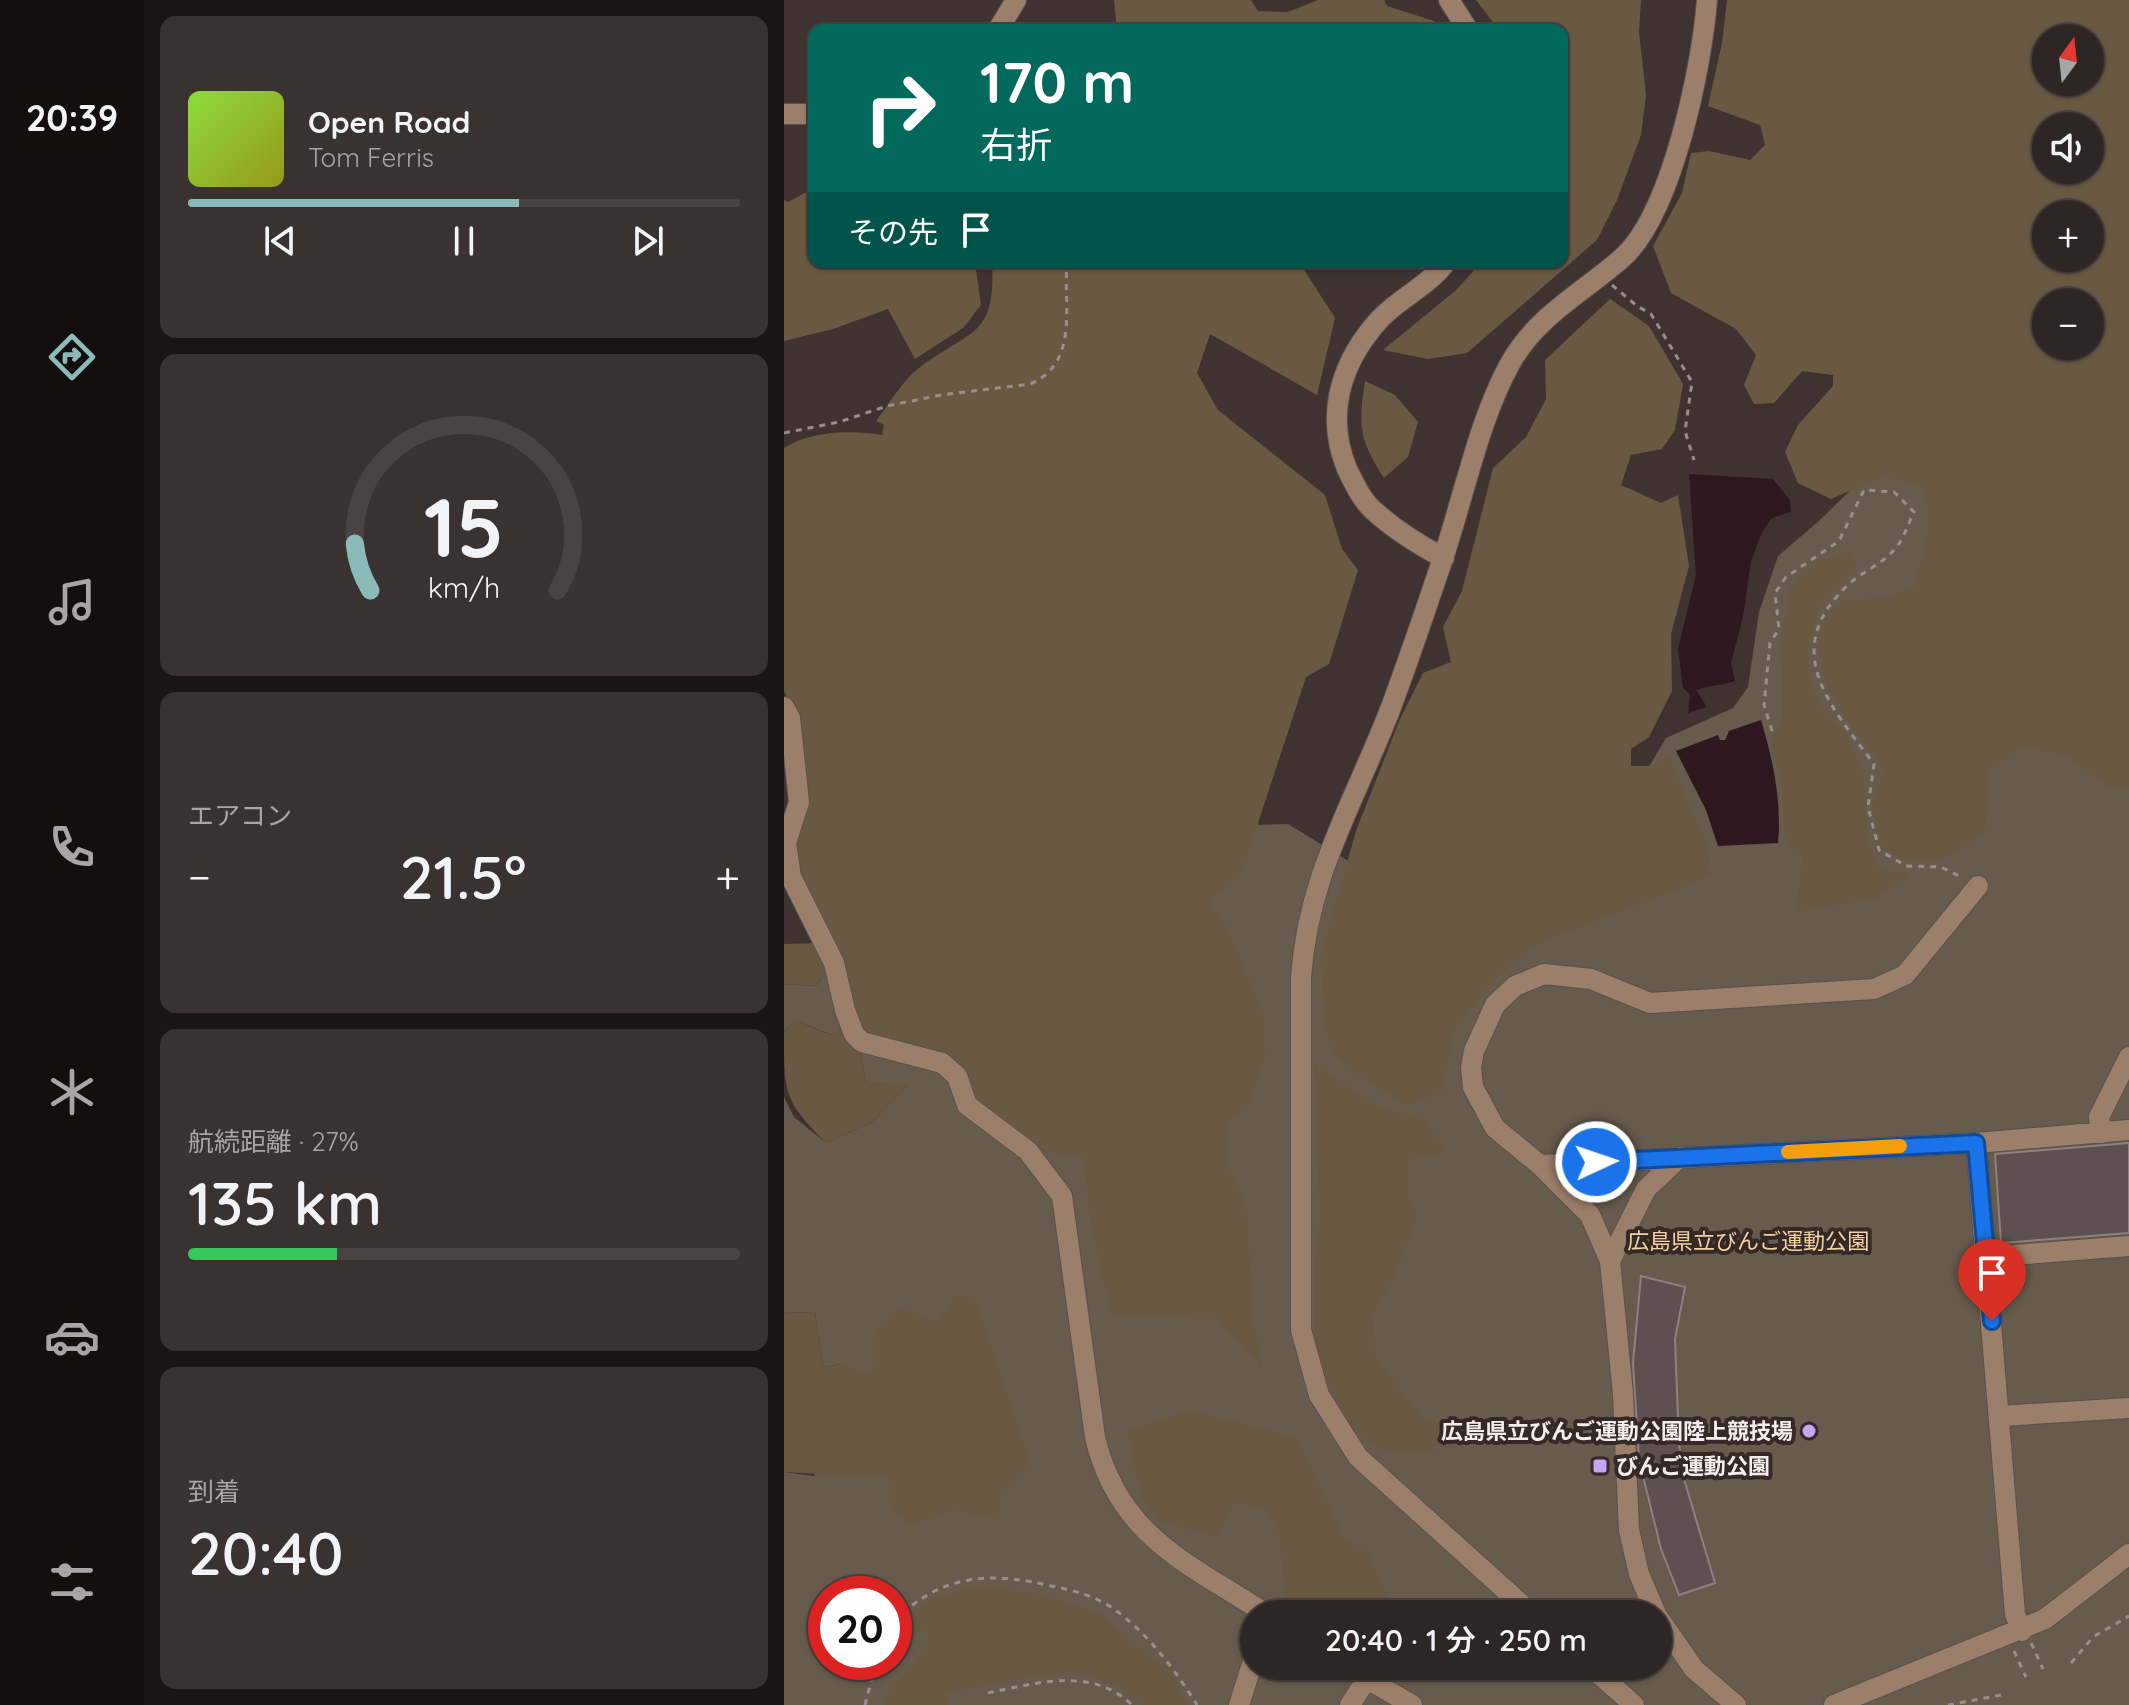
<!DOCTYPE html>
<html lang="ja">
<meta charset="utf-8">
<style>
:root{--surface:#2e2624;--page:#3a3231;--text:#f1f3f6;--muted:#a7a5a6;--line:#494341;--accent:#8bbbb9}
body{margin:0;font-family:Quicksand,"Noto Sans JP",sans-serif;background:var(--page);color:var(--text);height:100vh;display:flex;flex-direction:column;font-size:30px;white-space:nowrap}
*{box-sizing:border-box;margin:0}
p{font-size:26px;color:var(--muted)}
.icon{flex:none;width:44px;height:44px;fill:none;stroke:currentColor;stroke-width:2;stroke-linecap:round;stroke-linejoin:round}
.map{position:relative;flex:1;overflow:hidden}
.sheet{display:flex;flex-direction:column;gap:16px;padding:16px;background:#191514;width:640px}
.sheet>*{flex:none}
.top-card{position:absolute;left:24px;top:24px;width:760px;height:244px;border-radius:16px;box-shadow:0 2px 6px #0004,0 0 0 2px var(--line);background:#00695c;color:#fff;overflow:hidden}
.needle{width:52px;rotate:15deg}
.tools{position:absolute;left:1248px;top:24px;display:grid;gap:16px}
.tools a{display:grid;place-items:center;width:72px;height:72px;border-radius:50%;background:var(--surface);box-shadow:0 2px 6px #0004,0 0 0 2px var(--line);font-size:40px}
.speed{position:absolute;left:24px;top:1576px;display:flex;gap:16px;font-size:40px;font-weight:700;text-align:center}
.speed>*{display:grid;place-content:center;width:104px;height:104px;border-radius:50%;background:var(--surface);box-shadow:0 2px 6px #0004,0 0 0 2px var(--line);line-height:1}
.speed .limit{border:12px solid #d22;background:#fff;color:#111}
.pin{position:absolute;display:grid;place-items:center;width:68px;height:68px;color:#fff;margin:-82px -34px;border-radius:50% 50% 50% 0;rotate:-45deg;box-shadow:0 0 8px #0007}
.pin .icon{rotate:45deg}
.me{position:absolute;width:88px;margin:-44px;rotate:87deg;stroke-linejoin:round;filter:drop-shadow(0 0 6px #0008)}
.turn{display:flex;align-items:center;gap:28px;height:168px;padding:0 40px;font-size:36px}
.turn .icon{width:104px;height:104px;stroke-width:2.5}
.turn b{display:block;font-size:56px;line-height:68px}
.then{display:flex;align-items:center;height:76px;padding:0 40px;background:#0003;gap:16px;font-size:30px}
.big{font-size:60px;font-weight:600;line-height:1.1}
.sheet .card{flex:1;display:flex;flex-direction:column;justify-content:center;gap:12px;min-width:0;padding:0 28px;border-radius:16px;background:var(--page)}
.sheet .dial{align-items:center;gap:0}
.dial svg{height:208px;overflow:visible;fill:none;stroke:var(--line);stroke-width:7;stroke-linecap:round;text-anchor:middle}
.dial text{fill:var(--text);stroke:none}
.song{display:flex;align-items:center;gap:24px}
.cover{width:96px;height:96px;border-radius:12px;background:linear-gradient(135deg,hsl(90 70% 55%),hsl(60 70% 35%))}
.played{height:8px;border-radius:4px;background:linear-gradient(90deg,var(--accent) 60%,var(--line) 60%)}
.keys{display:flex;justify-content:space-around;direction:ltr}
.heat{display:flex;justify-content:space-between;align-items:center;font-size:44px;direction:ltr}
.charge{height:12px;border-radius:6px;background:linear-gradient(90deg,#34c759 27%,var(--line) 0)}
.trip{position:absolute;left:456px;top:1600px;width:432px;height:80px;border-radius:40px;background:var(--surface);box-shadow:0 2px 6px #0004,0 0 0 2px var(--line);font-weight:600;line-height:80px;text-align:center}
main{display:flex;flex:1;min-height:0}
.menu{display:flex;flex-direction:column;width:144px;justify-content:space-around;align-items:center;background:#120f0e;color:var(--muted)}
.menu .icon{width:56px;height:56px}
.menu .selected{color:var(--accent)}
.menu b{font-size:36px;color:var(--text)}
.map>svg:first-child{display:block}
.green{fill:#665b4c;fill-rule:evenodd}
.forest{fill:#6a5942;fill-rule:evenodd}
.water{fill:#2f171f}
.building{fill:#5d5051;stroke:#8e8080;stroke-width:2}
.lines{fill:none;stroke-linecap:round;stroke-linejoin:round}
.minor-casing{stroke:#5b514e;stroke-width:22}
.path{stroke:#988e8c;stroke-width:3;stroke-dasharray:6 6;stroke-linecap:butt}
.minor{stroke:#9c7f6b;stroke-width:20}
.path-bridge{stroke:#988e8c;stroke-width:3;stroke-dasharray:6 6;stroke-linecap:butt}
.route-casing{stroke:#114b97;stroke-width:20}
.route{stroke:#1a73e8;stroke-width:14}
.slow{stroke:#f59e0b;stroke-width:14}
.poi-dot{fill:#c1a8f3;stroke:#342926;stroke-width:3}
.labels{text-anchor:middle;stroke-width:8;stroke-linejoin:round;paint-order:stroke}
.park-label{font-size:22px;fill:#f3d1a3;stroke:#342926}
.poi-label{font-size:22px;font-weight:bold;fill:#f5edeb;stroke:#342926;text-anchor:end}
</style>
<main>
<nav class="menu">
<b>20:39</b>
<svg class="icon selected" aria-label="directions" viewBox="0 0 24 24"><path d="M12 3l9 9-9 9-9-9zM9 14v-3h6M13 9l2 2-2 2"/></svg>
<svg class="icon" aria-label="music" viewBox="0 0 24 24"><path d="M9 18V5l10-2v13"/><circle cx="6" cy="18" r="3"/><circle cx="16" cy="16" r="3"/></svg>
<svg class="icon" aria-label="phone" viewBox="0 0 24 24"><path d="M5 4h4l2 5-3 2q2 4 5 5l2-3 5 2v4C11 20 4 13 5 4z"/></svg>
<svg class="icon" aria-label="climate" viewBox="0 0 24 24"><path d="M12 3v18M4 7l16 10M4 17L20 7"/></svg>
<svg class="icon" aria-label="car" viewBox="0 0 24 24"><path d="M5 17H2v-5l4-1 3-4h7l3 4 3 1v5h-3M9 17h6M6 11h13"/><circle cx="7" cy="17" r="2"/><circle cx="17" cy="17" r="2"/></svg>
<svg class="icon" aria-label="filters" viewBox="0 0 24 24"><path d="M4 7h16M4 17h16"/><circle cx="9" cy="7" r="2"/><circle cx="15" cy="17" r="2"/></svg>
</nav>
<section class="sheet">
<div class="card">
<div class="song"><i class="cover"></i><div><b>Open Road</b><p>Tom Ferris</p></div></div>
<div class="played"></div>
<div class="keys"><svg class="icon" aria-label="previous" viewBox="0 0 24 24"><path d="M18 5L8 12l10 7zM5 5v14"/></svg><svg class="icon" aria-label="pause" viewBox="0 0 24 24"><path d="M8 5v14M16 5v14"/></svg><svg class="icon" aria-label="next" viewBox="0 0 24 24"><path d="M6 5l10 7-10 7zM19 5v14"/></svg></div>
</div>
<div class="card dial"><svg viewBox="0 0 100 80">
<path d="M14 69A42 42 0 1 1 86 69"/>
<path d="M14 69A42 42 0 0 1 8 51" stroke="#8bbbb9"/>
<text x="50" y="56" font-size="32" font-weight="700">15</text>
<text x="50" y="72" font-size="11">km/h</text>
</svg></div>
<div class="card"><p>エアコン</p>
<div class="heat"><a>−</a><b class="big">21.5°</b><a>+</a></div>
</div>
<div class="card"><p>航続距離 · 27%</p><b class="big">135 km</b><div class="charge"></div></div>
<div class="card"><p>到着</p><b class="big">20:40</b></div>
</section>
<div class="map">
<svg width="1345" height="1705" viewBox="0 0 1345 1705">
<rect width="100%" height="100%" fill="#3e3330"/>
<path class="green" d="M1101 456 1345 575V1705H0V1472L30 1476 59 1364 39 1367 31 1312 0 1313V1097L10 1117 42 1143 88 1122 124 1085 82 1083 76 1052 429 826 504 824 581 871 850 792 882 738 949 708 964 687 975 612 994 556 1036 520ZM42 1594H110V1662H42ZM470 1614H874V1666H470Z
M45 967 57 1029 48 1035 13 1021 0 1031V984L32 986Z"/>
<path class="forest" d="M330 0H467L474 11 504 12 534 0H600L603 6 650 21 652 30H333Z
M692 0H857L855 32 862 95 857 135 833 200 813 240 683 353 644 359 599 350 671 291 698 262H778V30H715Z
M943 0H1345V788L1327 790 1284 756 1236 746 1205 772 1201 830C1161 862 1150 872 1099 849L1088 806 1100 769C1072 728 1013 672 1042 618 1046 611 1055 605 1060 600L1099 598 1129 589C1141 552 1152 525 1138 487L1100 476 1047 499 1014 483 1001 452 1014 425 1049 386V375L1018 371 990 403 970 404 960 385 972 355 952 329 887 293 869 246 898 193 907 153 925 151 966 160 981 145 976 125 924 106 938 43ZM1262 38H1306V82H1262ZM1262 126H1306V170H1262ZM1262 214H1306V258H1262ZM1262 302H1306V346H1262Z
M30 188V262H191L197 305 179 328 131 359 104 309 49 329 0 341V200L4 202Z
M208 262H515L551 318 533 395 426 334 413 373 434 410 541 495 558 549 574 570 545 664 522 677 457 875 425 902 443 927 480 1016 481 1055 466 1105 445 1122 443 1164 462 1202 469 1320 478 1367 432 1319 327 1314 307 1224 300 1156 253 1151 189 1101 180 1071 77 1030 14 875 10 855 13 716 0 691V448C27 431 67 430 98 435L100 425 92 421C105 404 118 381 135 368 187 329 212 338 208 262Z
M826 299 865 326 899 384 891 430 878 449 847 455 837 485 877 503 894 495 905 566 887 634 888 691 865 737 847 749V766H870L884 755 924 848 927 876 745 947 702 989 670 1030 658 1092 623 1105 577 1077 547 1051 540 1016 537 955 572 831 616 719 639 673 667 662 659 627 678 591 709 468 742 437 762 399 761 360Z
M581 381 611 395 634 422 624 457 600 478C575 439 574 426 581 381Z
M1068 551 1073 570 1037 605 1025 641V678L1036 705 1064 735 1079 772 1083 835 1095 870 1126 874 1090 899 1012 912 1019 856 1002 840 997 783 986 739 998 724 999 628 1006 588 1036 560Z
M36 943 45 967 32 986 0 984V944Z
M13 1021 47 1035 57 1029 76 1052 82 1083 125 1084 88 1122 42 1143C0 1100 0 1095 0 1031Z
M530 1064 593 1106 638 1119 664 1152 624 1159 625 1201 633 1214 612 1274 589 1313 591 1356 641 1422 648 1419 675 1432 667 1441 642 1454 593 1449 566 1427 546 1385 530 1343V1260L536 1221Z
M171 1296 191 1298 246 1462 216 1492 214 1519 171 1510 127 1525 105 1507V1478L0 1472V1313L31 1312 39 1367 59 1364 89 1375 90 1330 116 1308 155 1322Z
M404 1410 513 1438 560 1538 585 1554 603 1598 596 1614H519L501 1604 496 1533 482 1510 450 1502 434 1538 378 1521 357 1499 344 1431Z
M195 1586 253 1594 315 1613 384 1672 404 1705H359L334 1686 299 1673 253 1676 162 1692 164 1705H100L104 1694 144 1644 143 1629 110 1645C110 1606 165 1593 195 1586Z"/>
<path class="water" d="M905 474 989 479 1006 500 1007 512 988 518 978 532 967 561 959 617 947 663 951 681C937 686 925 685 912 690L923 707 904 713 906 694 899 688 894 649 912 575Z
M977 720C989 760 998 802 994 843L934 846 922 810 892 751 934 735 936 740H941L945 731Z"/>
<path class="building" d="M1345 1143V1233L1217 1243 1211 1154Z
M857 1276 901 1287 891 1339 895 1444 900 1479 931 1583 895 1595 877 1549 855 1460 849 1363Z"/>
<g class="lines">
<defs>
<path id="minor" d="M665 0 684 30
M214 30 232 0
M0 114H30
M660 558C635 545 610 529 589 510 577 499 570 483 563 469 542 418 555 368 589 327 609 301 643 288 662 262
M0 707 6 718 15 802 2 843 7 877 50 963 61 1010 70 1034 78 1042 158 1063 173 1076 183 1105 244 1151 278 1196 311 1437C334 1536 404 1563 482 1614
M1317 1133 1315 1117 1345 1057
M1192 1143 1231 1614 1238 1631
M756 1165 1192 1143 1345 1130
M1204 1257 1345 1246
M826 1261 862 1189 896 1157
M1216 1416 1345 1408
M748 1614 574 1457 535 1395 517 1330V977C524 877 568 806 604 715 622 668 638 620 654 573 678 507 693 422 727 362 753 316 798 293 837 259 888 215 918 66 923 0
M872 1614 855 1574 845 1530 839 1394 826 1261 806 1215 756 1165 711 1128 689 1087 687 1067 690 1051 711 1005 731 986 760 974 807 979 866 1003 1090 989 1121 975 1194 886
M874 1617 910 1669 952 1705
M561 1666 628 1705
M806 1666 850 1705
M455 1705 470 1658
M566 1705 582 1680
M1050 1705 1261 1619 1345 1554"/>
</defs>
<use href="#minor" class="minor-casing"/>
<path class="path" d="M828 285 853 306 867 314 908 382 901 431 910 460
M0 433 55 422 103 406 157 395 246 384C296 363 279 305 283 262
M988 731 980 705 986 643 995 629 991 593 1002 577 1055 541 1080 490 1110 492 1130 512C1124 524 1119 541 1110 550 1098 564 1080 571 1066 583 994 649 1045 704 1090 764L1084 807 1095 850 1122 866 1157 867 1179 878
M793 1435 816 1432
M110 1621C158 1574 205 1571 267 1586 289 1590 311 1596 330 1609 365 1635 390 1668 413 1705
M1247 1643 1259 1669
M1230 1651 1242 1677
M1287 1663 1309 1637 1345 1616
M204 1693C253 1683 308 1666 348 1705
M81 1705 92 1662
M1164 1705 1217 1695"/>
<use href="#minor" class="minor"/>
<path class="path-bridge" d="M816 1432 850 1429"/>
</g>
<g class="lines">
<defs>
<path id="route" d="M812 1162 1192 1143 1208 1321"/>
</defs>
<use href="#route" class="route-casing"/>
<use href="#route" class="route"/>
<path class="slow" d="M1004 1152 1116 1146"/>
</g>
<g class="poi-dot">
<circle cx="1025" cy="1431" r="8"/>
<rect x="808" y="1458" width="16" height="16" rx="4"/>
</g>
<g class="labels">
<g class="park-label">
<text x="964" y="1249">広島県立びんご運動公園</text>
</g>
<g class="poi-label">
<text x="1009" y="1439">広島県立びんご運動公園陸上競技場</text>
<text x="832" y="1474" text-anchor="start">びんご運動公園</text>
</g>
</g>
</svg>
<div class="tools">
<a><svg class="needle" viewBox="-14 -14 28 28"><path d="M0-13l5 13h-10z" fill="#e53935"/><path d="M0 13l5-13h-10z" fill="#a7a5a6"/></svg></a>
<a><svg class="icon" aria-label="sound" viewBox="0 0 24 24"><path d="M4 9h4l5-4v14l-5-4H4zM17 9q2 3 0 6"/></svg></a>
<a>+</a>
<a>−</a>
</div>
<div class="speed"><div class="limit">20</div></div>
<div class="pin" style="left:1208px;top:1321px;background:#d93025"><svg class="icon" aria-label="arrive" viewBox="0 0 24 24"><path d="M6 21V4h12l-3 4 3 4H6"/></svg></div>
<svg class="me" style="left:812px;top:1162px" viewBox="-20 -20 40 40"><circle r="17" fill="#1a73e8" stroke="#fff" stroke-width="3"/><path d="M0-11L8 9 0 5-8 9z" fill="#fff"/></svg>
<div class="trip">20:40 · 1 分 · 250 m</div>
<div class="top-card">
<div class="turn"><svg class="icon" aria-label="right" viewBox="0 0 24 24"><path d="M7 20v-9h11M14 6l5 5-5 5"/></svg><div><b>170 m</b>右折</div></div>
<div class="then">その先<svg class="icon" aria-label="arrive" viewBox="0 0 24 24"><path d="M6 21V4h12l-3 4 3 4H6"/></svg></div>
</div>
</div>
</main>
